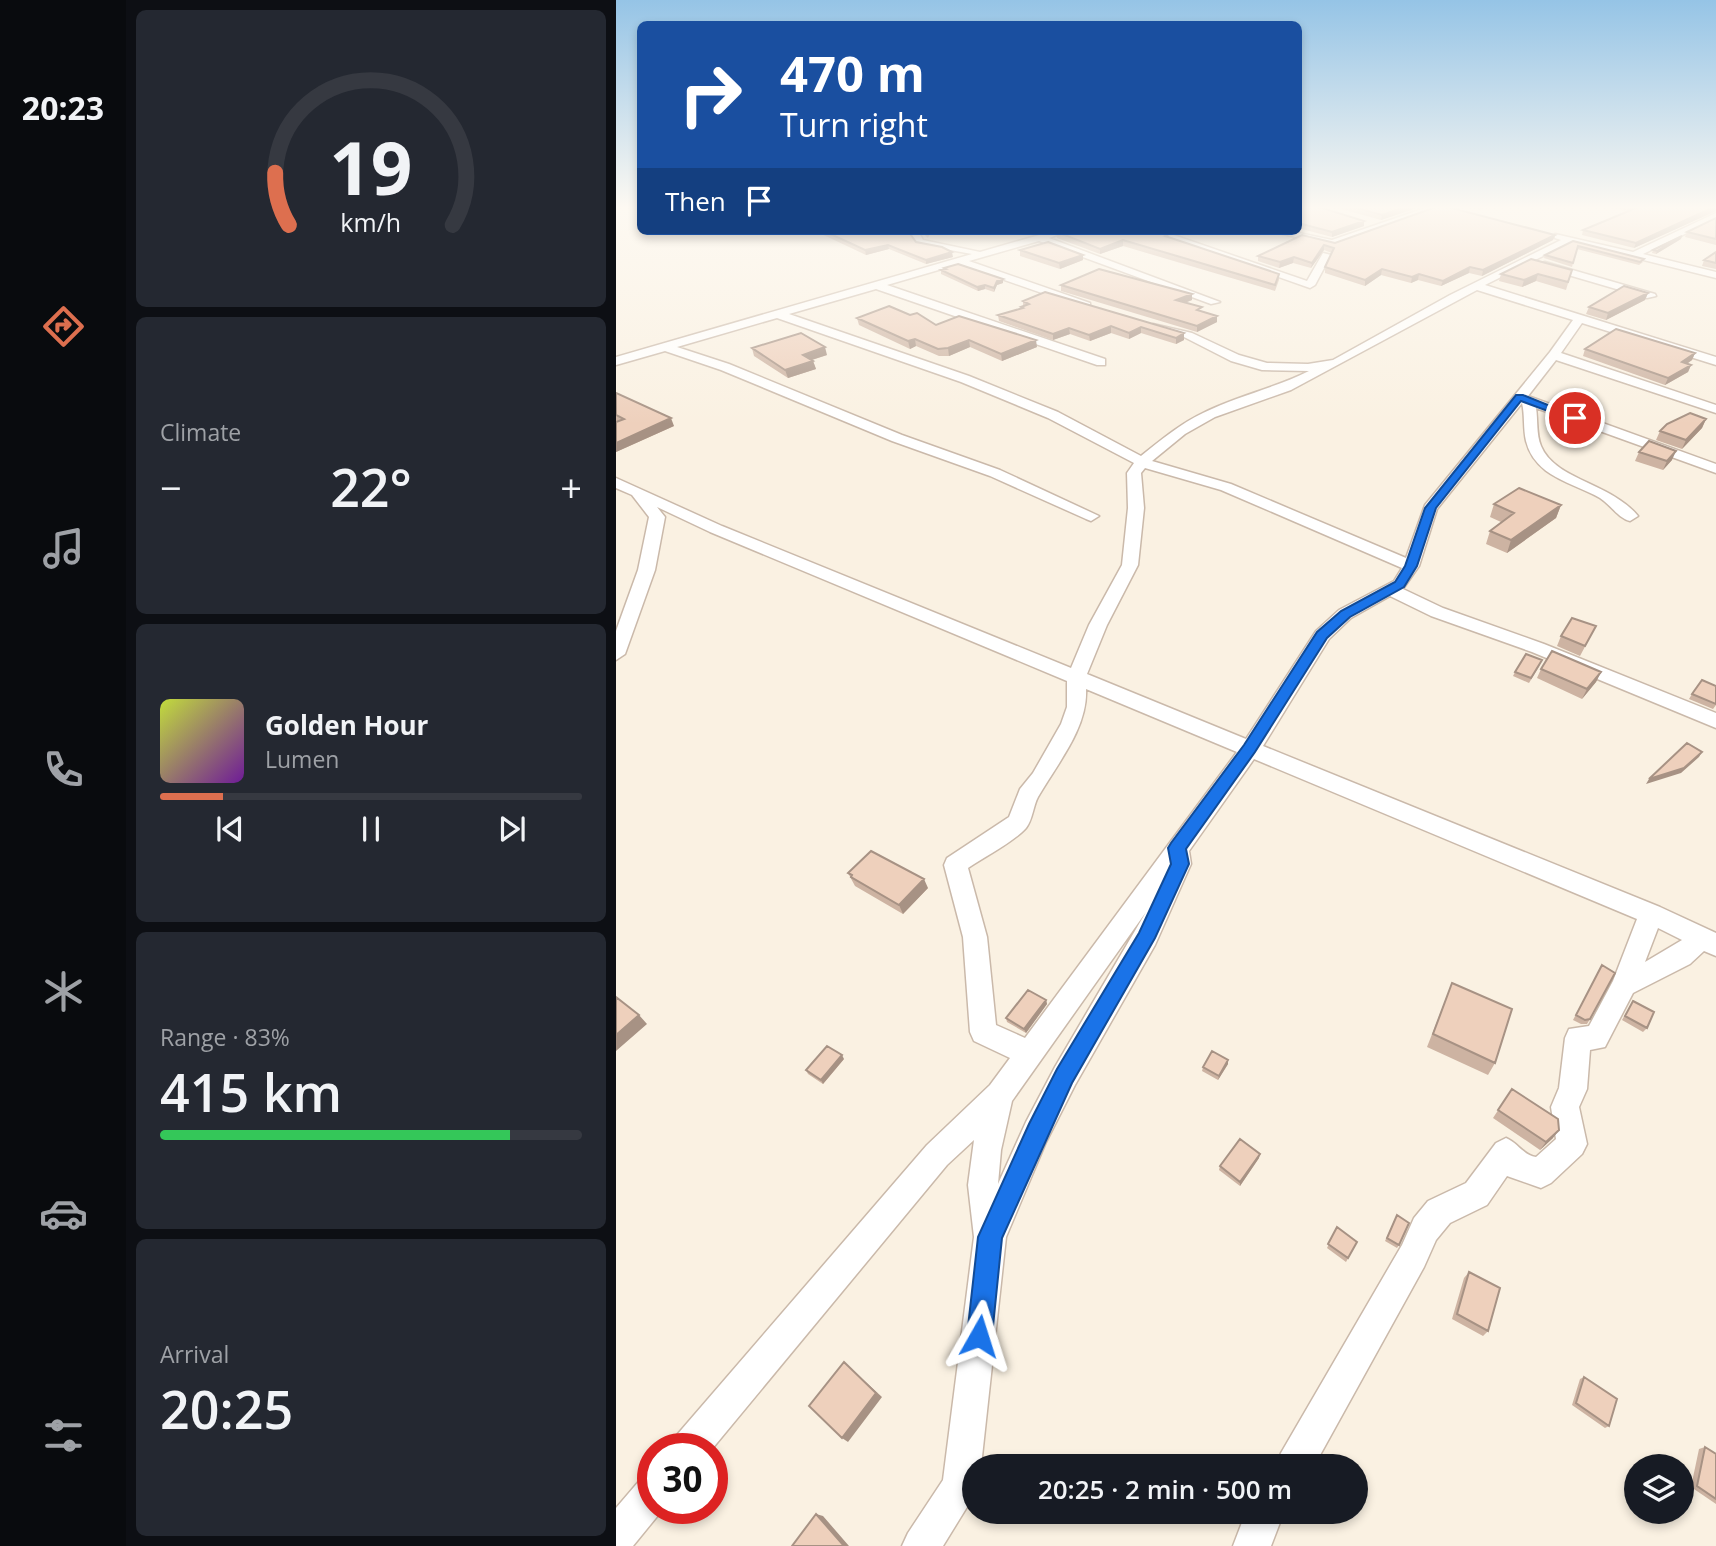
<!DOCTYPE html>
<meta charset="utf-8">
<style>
:root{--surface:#171b24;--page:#242831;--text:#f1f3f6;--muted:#9ea1a6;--line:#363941;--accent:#dd6f4f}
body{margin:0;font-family:"Open Sans",sans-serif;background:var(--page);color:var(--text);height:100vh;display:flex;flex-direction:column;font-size:26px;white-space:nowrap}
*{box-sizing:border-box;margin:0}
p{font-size:23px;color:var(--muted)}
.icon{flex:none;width:38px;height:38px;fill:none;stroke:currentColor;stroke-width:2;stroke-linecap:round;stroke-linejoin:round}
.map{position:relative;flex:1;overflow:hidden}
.side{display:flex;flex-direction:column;gap:10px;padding:10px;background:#0d0f14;width:490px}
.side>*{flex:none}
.top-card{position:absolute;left:21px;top:21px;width:665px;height:214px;border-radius:10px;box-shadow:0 4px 10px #0003;background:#1a4fa0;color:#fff;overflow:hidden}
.tools{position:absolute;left:1008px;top:1454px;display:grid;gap:14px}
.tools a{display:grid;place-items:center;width:70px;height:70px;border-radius:50%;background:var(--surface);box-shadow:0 4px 10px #0003;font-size:35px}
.speed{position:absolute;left:21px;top:1433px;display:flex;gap:14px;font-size:35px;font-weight:700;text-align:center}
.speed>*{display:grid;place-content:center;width:91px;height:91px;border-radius:50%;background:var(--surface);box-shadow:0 4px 10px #0003;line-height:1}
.speed .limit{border:10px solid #d22;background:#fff;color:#111}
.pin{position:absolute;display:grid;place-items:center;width:60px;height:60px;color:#fff;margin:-30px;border:4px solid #fff;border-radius:50%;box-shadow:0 2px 7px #0007}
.me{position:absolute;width:77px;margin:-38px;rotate:6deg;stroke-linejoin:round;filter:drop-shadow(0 0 5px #0008)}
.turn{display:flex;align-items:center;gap:24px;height:147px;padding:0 28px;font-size:32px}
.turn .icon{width:91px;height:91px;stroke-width:2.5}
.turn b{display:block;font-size:49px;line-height:60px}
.then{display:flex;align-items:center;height:66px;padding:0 28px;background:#0003;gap:14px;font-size:26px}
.big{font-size:52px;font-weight:600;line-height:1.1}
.side .widget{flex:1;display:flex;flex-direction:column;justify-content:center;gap:10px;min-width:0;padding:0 24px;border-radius:10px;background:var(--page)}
.side .dial{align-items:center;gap:0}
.dial svg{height:182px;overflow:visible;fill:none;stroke:var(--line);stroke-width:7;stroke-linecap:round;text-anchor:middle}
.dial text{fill:var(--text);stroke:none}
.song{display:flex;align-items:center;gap:21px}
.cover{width:84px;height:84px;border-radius:10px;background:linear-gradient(135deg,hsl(70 70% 55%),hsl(280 70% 35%))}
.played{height:7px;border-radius:4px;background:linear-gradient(90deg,var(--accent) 15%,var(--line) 15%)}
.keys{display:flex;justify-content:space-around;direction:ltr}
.heat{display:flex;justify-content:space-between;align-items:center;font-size:38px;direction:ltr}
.charge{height:10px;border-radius:5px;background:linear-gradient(90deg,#34c759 83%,var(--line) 0)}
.trip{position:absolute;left:346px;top:1454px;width:406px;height:70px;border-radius:35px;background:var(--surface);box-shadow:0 4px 10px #0003;font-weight:600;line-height:70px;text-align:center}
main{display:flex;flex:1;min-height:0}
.tabs{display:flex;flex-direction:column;width:126px;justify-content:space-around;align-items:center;background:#090b0e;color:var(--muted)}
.tabs .icon{width:49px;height:49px}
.tabs .on{color:var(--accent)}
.tabs b{font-size:32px;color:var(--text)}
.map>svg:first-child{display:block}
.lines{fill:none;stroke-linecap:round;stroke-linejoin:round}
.minor-casing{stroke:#cab9aa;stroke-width:3}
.minor{fill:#fff;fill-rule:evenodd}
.wall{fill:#cdb3a2}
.shaded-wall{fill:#a79284}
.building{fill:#eed0bc;stroke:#a79284;stroke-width:2}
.route{fill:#1a73e8;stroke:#114b97;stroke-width:2}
</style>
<main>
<nav class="tabs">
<b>20:23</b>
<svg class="icon on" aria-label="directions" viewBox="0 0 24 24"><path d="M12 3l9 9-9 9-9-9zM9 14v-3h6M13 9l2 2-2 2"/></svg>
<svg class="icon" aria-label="music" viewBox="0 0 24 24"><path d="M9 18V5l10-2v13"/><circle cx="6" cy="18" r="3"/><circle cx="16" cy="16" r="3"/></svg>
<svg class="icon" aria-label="phone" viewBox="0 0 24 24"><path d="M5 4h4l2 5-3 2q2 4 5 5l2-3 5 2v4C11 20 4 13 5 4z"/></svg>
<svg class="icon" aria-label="climate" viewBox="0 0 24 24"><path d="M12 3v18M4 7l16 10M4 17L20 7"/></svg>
<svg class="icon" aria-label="car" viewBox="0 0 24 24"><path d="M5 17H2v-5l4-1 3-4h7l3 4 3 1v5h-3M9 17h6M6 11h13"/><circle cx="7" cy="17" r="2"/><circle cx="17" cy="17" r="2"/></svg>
<svg class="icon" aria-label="filters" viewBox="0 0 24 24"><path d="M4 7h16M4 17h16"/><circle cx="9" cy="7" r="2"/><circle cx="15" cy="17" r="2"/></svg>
</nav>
<section class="side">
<div class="widget dial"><svg viewBox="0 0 100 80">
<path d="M14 69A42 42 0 1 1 86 69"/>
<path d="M14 69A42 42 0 0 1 8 46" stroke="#dd6f4f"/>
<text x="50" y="56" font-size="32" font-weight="700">19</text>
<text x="50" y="72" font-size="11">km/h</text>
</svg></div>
<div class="widget"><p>Climate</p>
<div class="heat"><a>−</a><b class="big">22°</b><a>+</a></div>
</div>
<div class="widget">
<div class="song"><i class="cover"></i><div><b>Golden Hour</b><p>Lumen</p></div></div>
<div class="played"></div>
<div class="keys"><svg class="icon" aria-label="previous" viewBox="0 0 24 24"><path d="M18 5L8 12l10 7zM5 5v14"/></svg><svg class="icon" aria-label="pause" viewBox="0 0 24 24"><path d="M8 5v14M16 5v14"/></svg><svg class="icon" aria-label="next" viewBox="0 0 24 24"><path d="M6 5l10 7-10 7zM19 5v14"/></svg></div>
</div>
<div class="widget"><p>Range · 83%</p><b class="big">415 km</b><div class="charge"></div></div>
<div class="widget"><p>Arrival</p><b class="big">20:25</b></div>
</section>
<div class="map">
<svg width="1100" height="1546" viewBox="0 0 1100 1546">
<rect width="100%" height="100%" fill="#faf1e2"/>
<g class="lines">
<defs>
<path id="minor" d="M812 207H825L717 246 655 231H673L716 240Z
M1100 213V219L1027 254 1100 272V278L955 242 869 285 1100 357V365L966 323 945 353 1100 405V413L940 360 912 396 1100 464V473L920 408C922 420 920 434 925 446 939 480 995 483 1022 516L1014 521C1002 518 995 505 984 498 956 482 919 477 910 441 907 428 909 415 906 403L821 509 803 566 787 589 827 608 928 644 1100 713V728L916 652 815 616 774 596 735 618 713 639 647 746 1044 907 1100 933V956L1088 951 1074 964 1017 993 989 1047 974 1050 971 1089 963 1107 971 1144 966 1154 935 1183 925 1188 891 1176 871 1205 834 1223 820 1240 808 1267 698 1466H660L665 1453 786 1245 798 1218 812 1201 850 1183 880 1143 890 1138C902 1143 907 1155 920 1157L940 1139 935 1107 943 1088 949 1038 953 1029 973 1026 997 981 1021 919 638 759 573 851 575 864 539 945 459 1085 430 1142 390 1237 365 1466H359V1494L327 1546H286L292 1533 327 1480 358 1237 352 1185 358 1140 331 1165 96 1449H55L60 1436 311 1145 374 1085 394 1058 358 1041 354 1032 347 937 328 865 331 858 393 817 404 789 417 773 445 724 451 707V681L94 532 41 507 49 517 39 570 9 654 0 660V631L22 570 33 517 16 495 0 488V478L106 526 455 668 473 625 506 565 512 508 511 473 518 463 432 418 345 382 161 318 61 347 113 364 286 435 384 470 483 516 475 521 470 519 374 476 276 441 105 370 49 351 0 365V357L356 254 301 244 292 231H302L307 240 364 252 437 231H452L433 238 604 302 595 304 423 241 353 261 474 303V307H466L343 264 271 285 489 359V365H481L260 289 173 314 353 376 442 412 525 456C545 440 564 424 587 413 621 396 659 388 693 371L646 370 615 361 568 337 537 328V324L576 333 623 355 651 363 692 364 717 360 834 295 945 240 939 238V234L1017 252ZM861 290 957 320 934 352 809 505 790 558 615 484 536 461 569 434 599 417 675 390ZM529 468 605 490 786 568 778 581 723 610 700 631 630 739 471 674 491 625 522 565 528 508 525 473ZM470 689 621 752 409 1038 380 1025 371 937 352 868C368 857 398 842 410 828 417 819 417 806 422 797 441 764 472 728 470 689ZM530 912 439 1067 410 1122 382 1184 385 1150 396 1101ZM1042 928 1066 940 1029 962Z
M532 231H546L691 281 707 253 715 255 699 285 694 288Z
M929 262 1039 294 1040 296 1031 298 925 267V263Z
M37 1475V1508H48L17 1546H0V1508L24 1480Z
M630 1512H668L655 1546H617Z"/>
</defs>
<use href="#minor" class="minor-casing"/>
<use href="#minor" class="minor"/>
</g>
<path class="wall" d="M682 207 748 226 716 237 682 228Z
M718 207H804L765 220Z
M851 207H872L863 210Z
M995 207H1100V211L1018 248 966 235 967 230 1011 211Z
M1100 218V245L1069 237 1071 232Z
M199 231H292L300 242 337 257 310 264 273 249 250 255Z
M305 231H315L312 238Z
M554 231H579L567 235Z
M441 232 551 237 663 274V280L659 291 507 246 484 254 441 238Z
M939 235 937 240 866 276 853 273 825 286 802 280 795 283 765 275 749 286 709 273V267L716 253 708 250 695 268 677 263 663 268 642 261V256L719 243Z
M1065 239 1040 254 1036 253 1037 250Z
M957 241 1027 262 1023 265 961 249 956 267 928 258 929 255Z
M404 250 467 255V260L444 269 404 256Z
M1100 252V269L1086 266 1088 260Z
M328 268 387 279V283L381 285 378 292 369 289 362 291 325 274V270H328Z
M956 270 950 290 920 281 906 287 883 281 885 274Z
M445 285 576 294V300L569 303 586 311 601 316V322L581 332 445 291Z
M1032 293 1029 300 990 320 970 314 973 307Z
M407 301 568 333V340L560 344 525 333 513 339 495 333 474 341 454 334 437 340 383 321 382 315 405 308V307L407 306Z
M294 315 320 325 421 347 386 361 354 347 333 356H323L300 346 294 349 243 325 241 318Z
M136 348 211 355 196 360 197 361 200 369 172 378 138 356Z
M969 349 1079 353 1076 360 1071 364 1075 365 1072 372 1049 385 967 356Z
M0 393 58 426 0 452V422L1 421H0Z
M1090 419 1086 428 1066 449 1040 440 1044 431Z
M1023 452 1056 460 1047 470 1019 461Z
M878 504 945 505 940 518 891 553 870 544 874 531 885 522 874 517Z
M980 626 964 656 941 646 945 636Z
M924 665 913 683 897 676 899 672Z
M925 669 985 672 980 682 966 699 921 678Z
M1100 686V705L1097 709 1073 699 1076 694Z
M232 873 312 888 287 914 239 886Z
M986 965 974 1019 971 1024H965L957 1020Z
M836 983 879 1063 872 1075 811 1047Z
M430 1000 431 1004 410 1033 391 1022 390 1018Z
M1017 1001 1031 1028 1027 1032 1006 1020Z
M228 1059 207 1084 192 1074 190 1070Z
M612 1064 602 1080 586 1071 587 1067Z
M896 1089 937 1138 924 1150 877 1118Z
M643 1158 624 1186 603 1170 604 1166Z
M779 1219 783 1245 781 1248 769 1241Z
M721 1227 741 1242 730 1262 711 1248Z
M853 1272 872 1331 867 1336 836 1319 848 1278Z
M968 1377 993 1426 989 1428 956 1405 964 1379Z
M1089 1447 1100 1454V1504L1075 1487 1083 1449Z"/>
<path class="shaded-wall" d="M789 207H804L765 220 766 215Z
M1098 207H1100V211L1018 248 1020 243Z
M748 221V226L716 237V232Z
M567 231H579L567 235Z
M939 235 937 240 866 276 867 270Z
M1066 236 1065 239 1040 254 1041 251Z
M507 240V246L484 254V249Z
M272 245 273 249 250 255 249 250Z
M708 245V250L695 268 696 263Z
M336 252 337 257 310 264V260Z
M467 255V260L444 269 443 263Z
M678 257 677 263 663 268 664 262Z
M854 267 853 273 825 286 827 281Z
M766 269 765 275 749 286V280Z
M803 274 802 280 795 283 796 277Z
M922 274 920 281 906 287 908 280Z
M387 279V283L381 285 378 292V288L381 281Z
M369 285V289L362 291 361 287Z
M1032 293 1029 300 990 320 992 313Z
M576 294V300L560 306V300Z
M601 316V322L581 332V326Z
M495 326V333L474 341 473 335Z
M525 327V333L513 339V333Z
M453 328 454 334 437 340V334Z
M568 333V340L560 344V338Z
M299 339 300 346 294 349 292 341Z
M353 340 354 347 333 356 332 348Z
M420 340 421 347 386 361 385 354Z
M209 347 211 355 189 362 187 355Z
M1079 353 1076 360 1063 369 1066 362Z
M197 361 200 369 172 378 169 370Z
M1075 365 1072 372 1049 385 1052 378Z
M55 418 58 426 0 452V443Z
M1090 419 1086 428 1066 449 1070 440Z
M1060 451 1056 460 1047 470 1051 461Z
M945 505 940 518 891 553 895 540Z
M985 672 980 682 966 699 971 689Z
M1086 752 1083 757 1065 773 1030 784 1033 779Z
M308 879 312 888 287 914 283 905Z
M430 1000 431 1004 410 1033 408 1029Z
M23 1015 31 1024 0 1051V1035Z
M226 1055 228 1059 207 1084 205 1080Z
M612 1060V1064L602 1080 603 1076Z
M943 1130 937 1138 924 1150 930 1142Z
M644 1154 643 1158 624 1186V1182Z
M228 1362 266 1397 232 1442 226 1438Z
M200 1514 207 1516 233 1546H228Z"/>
<path class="building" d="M682 207H703L748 221 716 232 682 223Z
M737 207H789L766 215Z
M820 207H832L939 235 867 270 854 267 827 281 803 274 796 277 766 269 749 280 709 267 718 248 708 245 696 263 678 257 664 262 642 256 686 235 719 243Z
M1017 207H1098L1020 243 967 230 1020 208Z
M1100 218V239L1071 232Z
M208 231H292L300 242 326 247 336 252 310 260 272 245 249 250Z
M445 231H542L551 235 549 236 663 274 659 285 507 240 484 249 441 232Z
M1066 236 1041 251 1037 250Z
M957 241 1028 259 1024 262 962 246 957 263 929 255Z
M432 242 467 255 443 263 404 250Z
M1100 252V263L1088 260Z
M915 259 956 270 952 282 922 274 908 280 885 274Z
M342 264 387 279 381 281 378 288 369 285 361 287 325 270 330 269 328 268Z
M483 269 576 294 560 300 586 307 581 310 601 316 581 326 445 285Z
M1008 286 1032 293 992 313 973 307Z
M429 292 568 333 560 338 525 327 513 333 495 326 473 335 453 328 437 334 382 315 407 308 405 307 413 304 407 301Z
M273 306 294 315 301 313 320 325 343 316 420 340 385 354 353 340 332 348 322 349 299 339 292 341 241 318Z
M1000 329 1079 353 1066 362 1075 365 1052 378 969 349Z
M185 333 209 347 187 355 197 361 169 370 136 348Z
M0 393 55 418 0 443V422L8 419 0 415Z
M1074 413 1090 419 1070 440 1044 431 1051 424Z
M1033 441 1060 451 1051 461 1023 452Z
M903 488 945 505 895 540 874 531 898 513 878 504Z
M956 618 980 626 969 646 945 636Z
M936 651 985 672 971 689 925 669Z
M910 654 926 660 915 678 899 672Z
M1086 680 1100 686V704L1076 694Z
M1071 743 1086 752 1068 768 1033 779Z
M255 851 308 879 283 905 235 877 236 875 232 873Z
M986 965 999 973 974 1019 969 1020 960 1015Z
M836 983 896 1009 879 1063 817 1034Z
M412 990 430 1000 408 1029 390 1018Z
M0 997 23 1015 0 1035Z
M1017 1001 1038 1012 1031 1028 1009 1016Z
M211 1046 226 1055 205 1080 190 1070Z
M596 1051 612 1060 603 1076 587 1067Z
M896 1089 942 1119 943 1130 930 1142 882 1110Z
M624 1139 644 1154 624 1182 604 1166Z
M781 1215 793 1223 783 1245 771 1238Z
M721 1227 741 1242 732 1258 712 1244Z
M853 1272 884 1288 872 1331 841 1314Z
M228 1362 260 1393 226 1438 193 1406Z
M968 1377 1001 1399 993 1426 960 1403Z
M1089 1447 1100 1454V1499L1081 1486Z
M200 1514 228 1546H176Z"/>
<linearGradient id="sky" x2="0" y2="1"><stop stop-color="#95c4e6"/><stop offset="0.49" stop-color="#fdf9f2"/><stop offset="1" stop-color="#fdf9f2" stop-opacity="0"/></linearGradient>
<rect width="1100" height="424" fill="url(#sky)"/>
<path class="route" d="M900 395H907L964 418 956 420 905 401 820 508 801 566 788 587 734 617 711 638 639 752 570 849 573 864 539 938 456 1083 386 1238 376 1336 372 1345 363 1349 355 1345 351 1336 362 1237 413 1124 441 1069 523 933 555 864 552 848 555 843 628 745 701 632 725 611 779 582 789 566 809 508Z"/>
</svg>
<div class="tools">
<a><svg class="icon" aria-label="layers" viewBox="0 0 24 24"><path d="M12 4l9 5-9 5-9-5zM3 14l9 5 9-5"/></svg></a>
</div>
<div class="speed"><div class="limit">30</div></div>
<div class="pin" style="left:959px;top:418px;background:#d93025"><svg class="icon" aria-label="arrive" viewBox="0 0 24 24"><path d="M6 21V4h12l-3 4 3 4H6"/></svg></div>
<svg class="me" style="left:363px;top:1336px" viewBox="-20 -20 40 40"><path d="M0-17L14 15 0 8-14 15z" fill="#1a73e8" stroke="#fff" stroke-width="4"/></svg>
<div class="trip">20:25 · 2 min · 500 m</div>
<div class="top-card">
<div class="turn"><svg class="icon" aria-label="right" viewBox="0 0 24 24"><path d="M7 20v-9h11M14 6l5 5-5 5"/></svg><div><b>470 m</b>Turn right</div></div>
<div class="then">Then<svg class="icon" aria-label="arrive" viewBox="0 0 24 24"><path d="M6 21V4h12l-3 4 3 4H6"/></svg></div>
</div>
</div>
</main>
